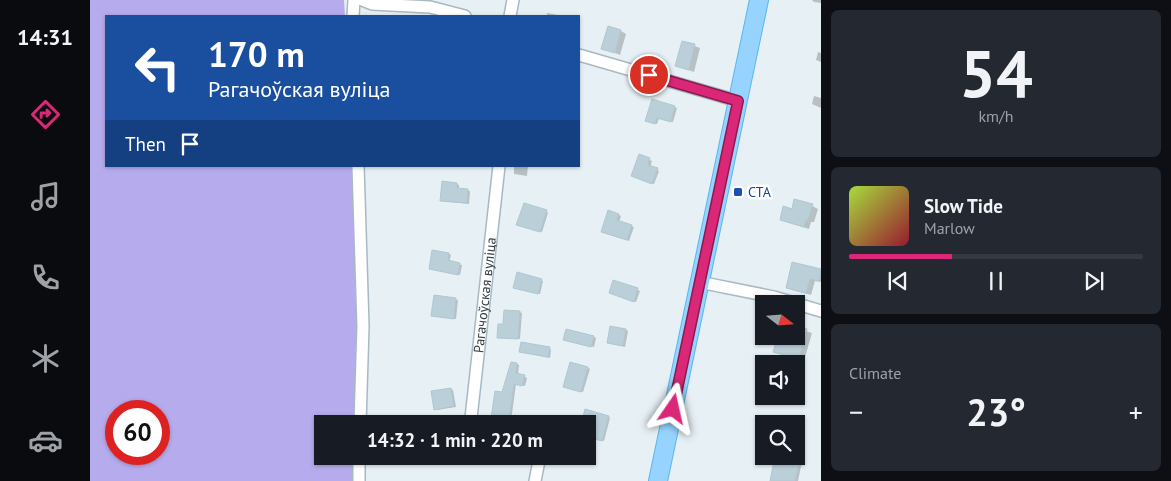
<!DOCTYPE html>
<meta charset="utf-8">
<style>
:root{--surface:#171b24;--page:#242831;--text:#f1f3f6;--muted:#9ea1a6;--line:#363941;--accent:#db2777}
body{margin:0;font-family:"PT Sans",sans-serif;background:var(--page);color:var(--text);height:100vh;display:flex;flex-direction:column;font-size:19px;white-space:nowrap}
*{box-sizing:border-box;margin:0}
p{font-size:16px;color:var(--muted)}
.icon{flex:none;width:28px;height:28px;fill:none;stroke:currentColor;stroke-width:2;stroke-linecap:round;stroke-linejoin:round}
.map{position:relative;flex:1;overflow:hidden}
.drawer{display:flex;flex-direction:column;gap:10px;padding:10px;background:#0d0f14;width:350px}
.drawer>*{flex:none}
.banner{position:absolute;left:15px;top:15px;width:475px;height:152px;border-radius:0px;box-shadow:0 1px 4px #0004;background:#1a4fa0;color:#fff;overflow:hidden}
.needle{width:32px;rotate:107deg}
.buttons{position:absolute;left:665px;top:295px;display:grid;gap:10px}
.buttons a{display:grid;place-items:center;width:50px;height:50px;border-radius:0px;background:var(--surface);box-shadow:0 1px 4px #0004;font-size:25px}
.speed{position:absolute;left:15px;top:400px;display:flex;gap:10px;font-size:25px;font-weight:700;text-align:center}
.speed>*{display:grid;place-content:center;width:65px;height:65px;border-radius:50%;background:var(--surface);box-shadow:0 1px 4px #0004;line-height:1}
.speed .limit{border:8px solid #d22;background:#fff;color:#111}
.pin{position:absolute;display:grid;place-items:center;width:42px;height:42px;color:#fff;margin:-21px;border:2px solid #fff;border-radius:50%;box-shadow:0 1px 5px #0007}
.me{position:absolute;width:55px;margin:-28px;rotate:11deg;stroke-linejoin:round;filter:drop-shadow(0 0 4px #0008)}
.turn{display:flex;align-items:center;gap:18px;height:105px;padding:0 20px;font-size:22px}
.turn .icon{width:65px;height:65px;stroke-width:2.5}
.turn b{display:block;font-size:35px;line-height:42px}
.then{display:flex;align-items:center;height:48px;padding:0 20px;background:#0003;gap:10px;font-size:19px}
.big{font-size:38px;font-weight:600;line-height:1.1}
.drawer .widget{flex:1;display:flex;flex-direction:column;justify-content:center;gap:8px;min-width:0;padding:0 18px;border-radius:8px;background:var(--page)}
.drawer .dial{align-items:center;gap:0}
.dial b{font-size:65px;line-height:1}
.song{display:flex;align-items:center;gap:15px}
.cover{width:60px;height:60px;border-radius:8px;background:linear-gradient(135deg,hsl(80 70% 55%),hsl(350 70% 35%))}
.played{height:5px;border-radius:2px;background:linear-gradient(90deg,var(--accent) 35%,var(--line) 35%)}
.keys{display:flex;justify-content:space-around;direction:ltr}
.heat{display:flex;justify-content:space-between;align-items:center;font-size:28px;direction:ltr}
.trip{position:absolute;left:224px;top:415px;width:282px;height:50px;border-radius:0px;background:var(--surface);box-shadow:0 1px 4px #0004;font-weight:600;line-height:50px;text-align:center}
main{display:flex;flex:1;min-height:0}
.dock{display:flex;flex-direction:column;width:90px;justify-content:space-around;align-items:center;background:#090b0e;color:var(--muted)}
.dock .icon{width:35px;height:35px}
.dock .on{color:var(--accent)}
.dock b{font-size:22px;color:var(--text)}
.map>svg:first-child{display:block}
.green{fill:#b6aced;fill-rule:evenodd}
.shadow{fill:#0003}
.building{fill:#bbcfd8;stroke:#aec8d3}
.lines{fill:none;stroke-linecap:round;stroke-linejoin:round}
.minor-casing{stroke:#a9b9c2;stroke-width:14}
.primary-casing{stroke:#5bb5ef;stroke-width:20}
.minor{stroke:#fff;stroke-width:11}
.primary{stroke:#96d4ff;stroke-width:18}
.route-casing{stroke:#8e194d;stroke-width:12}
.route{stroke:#db2777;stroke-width:9}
.transit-dot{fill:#1a4fb4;stroke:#fff;stroke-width:2}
.labels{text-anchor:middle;stroke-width:5;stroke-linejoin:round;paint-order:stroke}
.transit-label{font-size:14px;fill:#164399;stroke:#fff;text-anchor:start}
.street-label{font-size:14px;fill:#354349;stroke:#fff}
</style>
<main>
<nav class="dock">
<b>14:31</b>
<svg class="icon on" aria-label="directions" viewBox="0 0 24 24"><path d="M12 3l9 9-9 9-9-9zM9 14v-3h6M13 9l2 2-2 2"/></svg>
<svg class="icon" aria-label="music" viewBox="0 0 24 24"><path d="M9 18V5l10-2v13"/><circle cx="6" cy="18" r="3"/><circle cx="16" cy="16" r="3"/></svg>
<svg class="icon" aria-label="phone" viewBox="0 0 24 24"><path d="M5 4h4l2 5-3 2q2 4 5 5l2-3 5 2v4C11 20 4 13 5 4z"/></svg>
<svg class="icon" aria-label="climate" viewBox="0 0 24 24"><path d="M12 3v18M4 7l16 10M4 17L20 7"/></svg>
<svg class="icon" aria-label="car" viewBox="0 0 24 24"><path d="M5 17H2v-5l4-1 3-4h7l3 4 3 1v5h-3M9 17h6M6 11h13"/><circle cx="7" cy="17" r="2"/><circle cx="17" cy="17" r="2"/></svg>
</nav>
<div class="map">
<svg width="731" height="481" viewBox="0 0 731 481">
<rect width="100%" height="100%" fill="#e7f0f5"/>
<path class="green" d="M0 0H254L255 16H16V166H265L270 328 267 424H232V456H265L264 481H0ZM26 411H69V454H26Z"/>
<path class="shadow" d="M722 0H731V3L724 2Z
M457 13 473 16H457Z
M531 31 536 34 530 55 513 48Z
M593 42 610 48 604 72 587 66Z
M728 52 731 53V62L726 60Z
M724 96 731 98V108L722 104Z
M584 107 587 108 583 122 569 118 567 124 559 122Z
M549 156 562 161 560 167 569 171 564 184 544 176Z
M424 166H438L437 176 424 174Z
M353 183 367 184 369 185V189L380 191 379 204 351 201Z
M722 206 728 209 724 222H721L719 229 691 220 703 210Z
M456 211 458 213 452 232 430 225Z
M529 215 531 216 529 222 544 227 539 241 515 233Z
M359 254 361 255 359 262 372 265 370 275 340 269Z
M703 264 731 270V282L725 281 721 295 702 290 697 287Z
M451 280 453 281 450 294 427 288Z
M524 281 550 291 546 302 522 294Z
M345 296 368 300 366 319 345 316Z
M429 312 432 313 430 339 409 337 414 326Z
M706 328 722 333 714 361 685 351 706 336Z
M536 330 538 331 535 347 518 343Z
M504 337 506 338 504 347 477 340Z
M459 348 461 350 460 358 430 352Z
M427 364 429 365 428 374 437 378 435 386 426 384 421 421 405 419 402 418Z
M498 368 500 369 493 392 477 388Z
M361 389 363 390 366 407 347 410 345 409Z
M518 417 520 418 514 441 498 436V424Z
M706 454 713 456 708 481H681L706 456Z"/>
<path class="building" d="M518 26 531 30 525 53 511 49Z
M592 41 605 44 599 70 585 66Z
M562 99 585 106 581 122 567 118 565 124 555 121Z
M549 154 560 158 558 165 568 168 562 184 541 176Z
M352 181 367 183V188L378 189 377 203 350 201Z
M704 199 723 204 718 220H716L714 227 690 220 693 206 702 209Z
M434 203 457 210 450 232 426 225Z
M518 210 529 214 527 220 542 225 537 240 511 232Z
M342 250 359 253 358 260 370 263 368 275 339 269Z
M702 262 731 269 729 281 720 279 716 293 696 288Z
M427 272 452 279 448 294 423 288Z
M523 280 548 288 544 302 519 293Z
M344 295 366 298 364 319 341 316Z
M414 310 430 311 428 339 407 338 408 324H413Z
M520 326 536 329 533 346 517 343Z
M706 326 717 329 709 359 683 352 688 336H706Z
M476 329 504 336 501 347 473 340Z
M431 342 460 347 458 357 429 352Z
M421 362 427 363 426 373 435 375 432 386 424 384 419 421 401 418 405 391 412 392Z
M480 362 498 367 491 392 473 387Z
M361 388 364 406 344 410 341 391Z
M495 409 519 416 512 441 498 437V424H491Z
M685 456H711L705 481H680Z"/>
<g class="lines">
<defs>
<g id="minor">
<path d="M272 0 282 4 340 7 375 16"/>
<path d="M263 16 264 0"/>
<path d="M420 16 423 0"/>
<path d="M489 55 648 101"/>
<path d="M268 166 273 326 270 424"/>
<path d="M609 282 684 297 731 311"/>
<path id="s1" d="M383 424 381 418 409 166"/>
<path d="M269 481V456"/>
<path d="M445 481 449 461 447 456"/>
</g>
<path id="primary" d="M568 481 669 0"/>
</defs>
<use href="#minor" class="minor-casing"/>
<use href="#primary" class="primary-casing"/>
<use href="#minor" class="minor"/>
<use href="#primary" class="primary"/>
</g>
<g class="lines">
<defs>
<path id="route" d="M559 75 648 101 583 409"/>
</defs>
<use href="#route" class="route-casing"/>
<use href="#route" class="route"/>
</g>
<rect class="transit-dot" x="643" y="187" width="10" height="10" rx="2.5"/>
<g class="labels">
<g class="transit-label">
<text x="658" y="197">СТА</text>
</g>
<g class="street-label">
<text dy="5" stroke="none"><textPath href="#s1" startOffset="130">Рагачоўская вуліца</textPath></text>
</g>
</g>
</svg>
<div class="buttons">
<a><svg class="needle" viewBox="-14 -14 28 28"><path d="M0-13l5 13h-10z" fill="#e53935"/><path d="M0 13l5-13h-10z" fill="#9ea1a6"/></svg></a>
<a><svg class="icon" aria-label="sound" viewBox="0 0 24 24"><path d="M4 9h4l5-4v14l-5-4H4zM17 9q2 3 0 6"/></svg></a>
<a><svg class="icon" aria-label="search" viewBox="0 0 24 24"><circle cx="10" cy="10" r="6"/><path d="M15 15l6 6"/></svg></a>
</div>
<div class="speed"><div class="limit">60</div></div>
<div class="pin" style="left:559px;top:75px;background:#d93025"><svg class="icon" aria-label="arrive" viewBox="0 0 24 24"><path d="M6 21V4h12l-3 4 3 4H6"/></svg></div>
<svg class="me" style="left:583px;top:409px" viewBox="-20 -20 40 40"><path d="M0-17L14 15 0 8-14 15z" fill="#db2777" stroke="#fff" stroke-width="4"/></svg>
<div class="trip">14:32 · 1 min · 220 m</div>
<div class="banner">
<div class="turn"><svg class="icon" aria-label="left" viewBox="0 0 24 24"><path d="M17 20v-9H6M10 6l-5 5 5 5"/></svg><div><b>170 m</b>Рагачоўская вуліца</div></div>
<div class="then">Then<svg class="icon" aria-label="arrive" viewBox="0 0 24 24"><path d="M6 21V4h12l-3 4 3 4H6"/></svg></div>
</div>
</div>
<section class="drawer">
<div class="widget dial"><b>54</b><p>km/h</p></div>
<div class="widget">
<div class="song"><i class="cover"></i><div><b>Slow Tide</b><p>Marlow</p></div></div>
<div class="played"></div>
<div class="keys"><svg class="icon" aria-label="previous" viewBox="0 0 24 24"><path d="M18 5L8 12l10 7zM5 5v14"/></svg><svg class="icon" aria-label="pause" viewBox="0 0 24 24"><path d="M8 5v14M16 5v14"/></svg><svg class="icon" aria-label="next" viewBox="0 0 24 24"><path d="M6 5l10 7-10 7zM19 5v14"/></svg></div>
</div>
<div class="widget"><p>Climate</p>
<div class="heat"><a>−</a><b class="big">23°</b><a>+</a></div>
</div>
</section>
</main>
